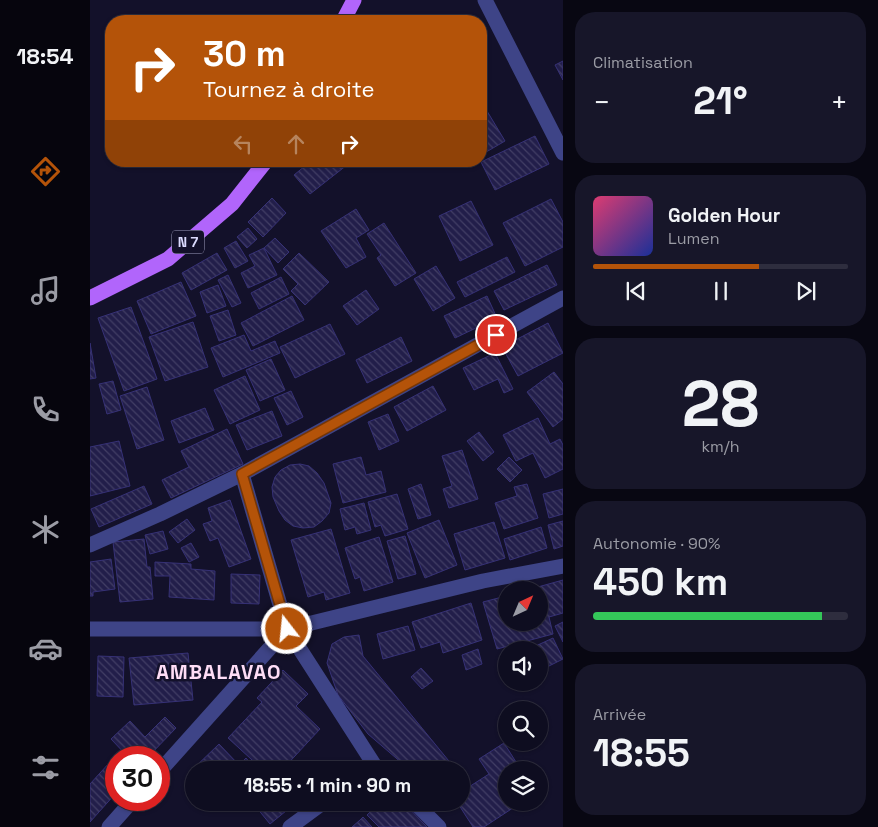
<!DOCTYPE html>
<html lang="fr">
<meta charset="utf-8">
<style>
:root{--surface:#0e0d20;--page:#171629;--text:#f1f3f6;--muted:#9b9ca5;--line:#2e2d3e;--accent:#b45309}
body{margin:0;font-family:"Space Grotesk",sans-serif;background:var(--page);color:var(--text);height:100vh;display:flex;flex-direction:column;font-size:19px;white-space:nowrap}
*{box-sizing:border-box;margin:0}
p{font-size:16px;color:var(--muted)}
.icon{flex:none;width:28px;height:28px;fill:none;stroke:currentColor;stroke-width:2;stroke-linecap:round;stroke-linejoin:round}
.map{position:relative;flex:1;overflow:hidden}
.panel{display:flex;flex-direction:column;gap:12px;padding:12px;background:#080712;width:315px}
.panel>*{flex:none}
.banner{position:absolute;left:15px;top:15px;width:382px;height:152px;border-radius:20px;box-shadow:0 1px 4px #0004,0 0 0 1px var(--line);background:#b45309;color:#fff;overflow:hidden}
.needle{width:32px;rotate:44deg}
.tools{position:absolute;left:408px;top:581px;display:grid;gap:10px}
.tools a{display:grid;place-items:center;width:50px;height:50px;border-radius:50%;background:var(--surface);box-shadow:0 1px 4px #0004,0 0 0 1px var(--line);font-size:25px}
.speed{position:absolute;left:15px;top:746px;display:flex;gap:10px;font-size:25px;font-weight:700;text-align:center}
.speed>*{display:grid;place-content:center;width:65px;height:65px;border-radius:50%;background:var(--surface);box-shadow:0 1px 4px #0004,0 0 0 1px var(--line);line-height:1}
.speed .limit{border:8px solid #d22;background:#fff;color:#111}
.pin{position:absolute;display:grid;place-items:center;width:42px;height:42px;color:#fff;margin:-21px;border:2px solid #fff;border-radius:50%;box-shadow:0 1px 5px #0007}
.me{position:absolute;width:55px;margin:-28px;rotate:344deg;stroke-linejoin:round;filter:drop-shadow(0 0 4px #0008)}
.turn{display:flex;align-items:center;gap:18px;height:105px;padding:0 15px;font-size:22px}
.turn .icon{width:65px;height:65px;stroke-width:2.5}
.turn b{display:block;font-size:35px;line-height:42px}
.lanes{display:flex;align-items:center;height:48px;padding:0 15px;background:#0003;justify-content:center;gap:25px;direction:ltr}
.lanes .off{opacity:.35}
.big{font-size:38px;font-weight:700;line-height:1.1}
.panel .tile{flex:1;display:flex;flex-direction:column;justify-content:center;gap:8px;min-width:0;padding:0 18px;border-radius:20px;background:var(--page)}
.panel .dial{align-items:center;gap:0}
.dial b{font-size:65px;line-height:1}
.song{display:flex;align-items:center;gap:15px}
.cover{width:60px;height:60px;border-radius:8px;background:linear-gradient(135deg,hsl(340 70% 55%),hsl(230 70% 35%))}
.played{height:5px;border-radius:2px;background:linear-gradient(90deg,var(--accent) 65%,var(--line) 65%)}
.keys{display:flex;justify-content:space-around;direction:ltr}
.heat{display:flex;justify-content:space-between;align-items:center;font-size:28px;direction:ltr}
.charge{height:8px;border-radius:4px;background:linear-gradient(90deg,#34c759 90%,var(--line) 0)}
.trip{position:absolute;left:95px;top:761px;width:285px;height:50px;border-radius:25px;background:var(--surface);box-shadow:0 1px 4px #0004,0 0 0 1px var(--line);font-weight:700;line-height:50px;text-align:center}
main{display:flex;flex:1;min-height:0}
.dock{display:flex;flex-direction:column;width:90px;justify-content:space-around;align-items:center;background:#06050d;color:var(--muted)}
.dock .icon{width:35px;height:35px}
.dock .selected{color:var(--accent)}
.dock b{font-size:22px;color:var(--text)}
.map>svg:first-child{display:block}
.building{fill:url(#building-back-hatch);stroke:#363176}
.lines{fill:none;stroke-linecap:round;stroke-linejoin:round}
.minor{stroke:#3e4487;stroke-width:15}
.major{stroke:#b165fb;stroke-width:15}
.route-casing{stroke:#753606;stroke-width:12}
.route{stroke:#b45309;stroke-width:9}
.labels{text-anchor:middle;stroke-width:5;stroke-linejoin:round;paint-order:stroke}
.shield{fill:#13112a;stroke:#9f9ebe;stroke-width:1}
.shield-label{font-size:14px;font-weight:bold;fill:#dbdbfe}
.district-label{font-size:20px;font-weight:bold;letter-spacing:1px;fill:#feddf6;stroke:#13112a}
</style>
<main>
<nav class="dock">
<b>18:54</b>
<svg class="icon selected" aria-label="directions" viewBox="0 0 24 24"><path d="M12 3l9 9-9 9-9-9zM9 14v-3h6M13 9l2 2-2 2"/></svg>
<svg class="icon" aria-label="music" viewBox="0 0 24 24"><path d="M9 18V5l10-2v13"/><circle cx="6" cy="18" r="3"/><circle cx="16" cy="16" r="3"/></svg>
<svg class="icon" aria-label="phone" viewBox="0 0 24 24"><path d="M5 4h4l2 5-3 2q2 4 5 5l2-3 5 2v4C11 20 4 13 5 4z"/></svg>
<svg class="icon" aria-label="climate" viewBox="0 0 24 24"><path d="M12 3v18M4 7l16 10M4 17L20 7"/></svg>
<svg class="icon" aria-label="car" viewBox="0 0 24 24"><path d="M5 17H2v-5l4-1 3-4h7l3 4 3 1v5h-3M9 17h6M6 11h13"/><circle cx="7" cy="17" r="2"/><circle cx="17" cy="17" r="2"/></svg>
<svg class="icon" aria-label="filters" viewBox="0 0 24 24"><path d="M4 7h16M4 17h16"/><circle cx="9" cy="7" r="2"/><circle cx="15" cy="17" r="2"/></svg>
</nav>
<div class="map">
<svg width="473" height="827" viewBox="0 0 473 827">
<defs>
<pattern id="building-back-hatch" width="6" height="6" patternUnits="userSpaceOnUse" patternTransform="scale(1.25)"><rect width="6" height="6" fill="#221e4a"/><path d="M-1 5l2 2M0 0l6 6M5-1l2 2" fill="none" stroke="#423e65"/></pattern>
</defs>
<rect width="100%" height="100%" fill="#13112a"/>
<path class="building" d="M473 61V80L465 65Z
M391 101 415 141 391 155Z
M445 136 459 164 405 190 391 162Z
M221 161H254L257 165 220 194 204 175Z
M182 198 196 213 173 237 158 222Z
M461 199 473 222V247L435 266 413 223Z
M381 201 403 245 370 261 349 216Z
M266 209 279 230 266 238 276 257 256 268 231 231Z
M294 223 326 273 305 286 287 258 291 255 277 234Z
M158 228 167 239 157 248 147 237Z
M185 238 199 252 188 263 174 248Z
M146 241 158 261 145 268 134 248Z
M174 248 187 275 158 288 151 273 165 266 159 255Z
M127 253 137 270 101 290 92 273Z
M209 253 239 282 215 305 201 291 208 284 193 269Z
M417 257 425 272 375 297 367 282Z
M457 265 467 285 414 310 404 291Z
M346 266 365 298 343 311 324 279Z
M138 275 151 303 142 307 128 280Z
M191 277 199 294 169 309 161 293Z
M91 282 106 316 61 334 47 301Z
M128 285 136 306 117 313 110 292Z
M276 290 289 309 267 325 253 306Z
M202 296 214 320 163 346 151 323Z
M397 296 407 318 365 338 354 316Z
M41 307 67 379 34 391 8 318Z
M138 310 146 335 129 341 120 316Z
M103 322 118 367 75 381 59 337Z
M458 323 473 353 428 376 412 347Z
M240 324 255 354 205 378 190 347Z
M154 335 161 351 185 341 190 353 133 377 121 348Z
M311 337 322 361 277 383 266 360Z
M0 343 6 378 0 379Z
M405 353 423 389 414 393 408 379 384 390 373 368Z
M181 359 195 390 170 401 156 370Z
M464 372 473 384V419L463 427 437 392Z
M155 376 170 410 140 424 124 390Z
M23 381 31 410 17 414 9 384Z
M343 386 356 410 317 431 304 407Z
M57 387 74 440 47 449 30 396Z
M201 391 213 417 197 425 184 398Z
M115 408 124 430 89 443 81 421Z
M182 411 192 436 157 450 146 425Z
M298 414 309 441 289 450 278 422Z
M448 418 460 444 470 439 473 445V469L455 478 443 453 426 461 413 435Z
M137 429 153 464 81 498 72 480 99 467 91 451Z
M389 432 404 452 393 461 377 441Z
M29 441 40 486 0 496V447Z
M372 450 388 499 359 508 353 489 362 486 352 456Z
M271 457 276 475 291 471 296 492 253 503 243 464Z
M419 457 432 470 420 482 407 469Z
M210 464 219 466 227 473 234 483 241 503 239 513 232 521 224 527 213 528 203 526 195 520 189 511 183 497 182 487 185 477 191 470 200 465Z
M331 484 341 515 328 519 318 489Z
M437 484 448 518 414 529 405 503 427 496 424 487Z
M54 486 62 504 9 527 1 509Z
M473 489V514L459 518 453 494Z
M307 494 318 529 295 536 291 525 285 527 278 502Z
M140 500 161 559 139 567 128 538 120 541 113 524 122 521 118 508Z
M274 503 281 530 267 534 265 527 255 530 250 509Z
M97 519 105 530 88 543 79 532Z
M349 520 367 565 335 578 317 533Z
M473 521V546L464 549 458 525Z
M404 522 415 558 375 570 364 534Z
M451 527 457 548 420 560 414 539Z
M241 529 260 593 236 600 234 592 218 597 201 540Z
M73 531 78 549 60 554 55 535Z
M315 536 326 574 308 579 297 541Z
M289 537 303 582 274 591 270 577 265 579 255 548Z
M54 539 57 567H60L63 599 30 602 23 542Z
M101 543 109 557 99 562 91 548Z
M21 559 25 589 3 592V596H0V562Z
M65 562 101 564V569L125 571 124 600 79 597 80 576H65Z
M141 574 170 575 169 604 141 603Z
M473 580V613L459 617 463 634 407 649 393 602 416 596V622H449V590H437Z
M381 603 392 640 353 653 350 642 331 648 322 622Z
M473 622V642L465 626Z
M318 626 325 650 293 659 287 634Z
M269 635 273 656 363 766 357 770H320L278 734 248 695 237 663 242 644 254 637Z
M463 638 473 659 449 671V650H437Z
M388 649 392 664 376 670 372 655Z
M98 653 103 700 44 705 39 658Z
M8 656 34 657 33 697 7 696Z
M331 668 343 681 332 689 321 677Z
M193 670 218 694 206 706 230 729 192 770H173L138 738 172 702 167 698Z
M75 717 86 728 57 758H39L21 739 40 721 55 737Z
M414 743 426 762 418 768 420 770H416V802H432L394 827H383L367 802H371V792L399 774 389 759Z
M129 744 149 765 156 758 166 770H104V774L101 771Z
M20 762 26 767V793L0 822V784Z
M162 802H207L180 824Z
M290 802H313L337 827H289L277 815Z
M273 817 282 827H262L270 820Z"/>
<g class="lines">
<path class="minor" d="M395 0 473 153
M152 474 197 629 285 766 279 770
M0 545 70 514 152 474 473 298
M0 629H197L393 581 473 566
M69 772 197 629
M324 802 349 827
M19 827 43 800
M200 827 234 802"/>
<path class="major" d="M253 21 264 0
M0 298 78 259 142 204 176 161"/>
</g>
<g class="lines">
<defs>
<path id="route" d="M197 629 152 474 406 335"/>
</defs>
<use href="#route" class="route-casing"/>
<use href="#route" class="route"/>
</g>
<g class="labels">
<rect class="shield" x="82" y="230.5" width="32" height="23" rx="4"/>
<g class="shield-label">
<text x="98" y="247">N 7</text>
</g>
<g class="district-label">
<text x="129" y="679">AMBALAVAO</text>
</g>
</g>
</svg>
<div class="tools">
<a><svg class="needle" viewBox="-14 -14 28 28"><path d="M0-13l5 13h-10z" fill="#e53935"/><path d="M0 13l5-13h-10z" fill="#9b9ca5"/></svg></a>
<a><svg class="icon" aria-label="sound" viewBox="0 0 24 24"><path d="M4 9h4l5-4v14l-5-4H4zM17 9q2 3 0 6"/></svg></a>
<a><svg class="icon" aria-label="search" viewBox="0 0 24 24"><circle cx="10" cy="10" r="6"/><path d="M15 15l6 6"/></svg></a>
<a><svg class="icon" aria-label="layers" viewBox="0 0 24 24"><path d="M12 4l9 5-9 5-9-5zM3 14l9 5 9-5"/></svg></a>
</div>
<div class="speed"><div class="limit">30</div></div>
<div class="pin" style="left:406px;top:335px;background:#d93025"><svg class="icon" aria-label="arrive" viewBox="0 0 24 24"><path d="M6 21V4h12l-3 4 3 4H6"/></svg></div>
<svg class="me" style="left:197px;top:629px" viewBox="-20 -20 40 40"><circle r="17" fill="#b45309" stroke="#fff" stroke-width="3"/><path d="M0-11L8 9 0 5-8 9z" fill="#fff"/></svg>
<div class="trip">18:55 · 1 min · 90 m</div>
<div class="banner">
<div class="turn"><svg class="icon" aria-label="right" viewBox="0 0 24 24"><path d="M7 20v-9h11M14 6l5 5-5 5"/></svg><div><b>30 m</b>Tournez à droite</div></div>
<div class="lanes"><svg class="icon off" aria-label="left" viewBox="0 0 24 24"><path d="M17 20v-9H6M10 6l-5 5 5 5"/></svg><svg class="icon off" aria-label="ahead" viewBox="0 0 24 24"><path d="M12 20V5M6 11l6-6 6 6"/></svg><svg class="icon" aria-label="right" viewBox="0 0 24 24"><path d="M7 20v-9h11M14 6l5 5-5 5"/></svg></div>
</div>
</div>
<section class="panel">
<div class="tile"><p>Climatisation</p>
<div class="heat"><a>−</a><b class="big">21°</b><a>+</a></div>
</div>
<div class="tile">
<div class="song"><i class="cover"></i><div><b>Golden Hour</b><p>Lumen</p></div></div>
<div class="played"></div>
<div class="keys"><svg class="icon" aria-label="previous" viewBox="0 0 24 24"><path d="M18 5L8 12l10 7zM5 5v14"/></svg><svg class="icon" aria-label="pause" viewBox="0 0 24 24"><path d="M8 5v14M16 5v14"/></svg><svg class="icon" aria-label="next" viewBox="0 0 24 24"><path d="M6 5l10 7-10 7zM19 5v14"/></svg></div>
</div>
<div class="tile dial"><b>28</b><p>km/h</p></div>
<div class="tile"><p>Autonomie · 90%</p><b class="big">450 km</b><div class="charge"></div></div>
<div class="tile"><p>Arrivée</p><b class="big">18:55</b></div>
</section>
</main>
